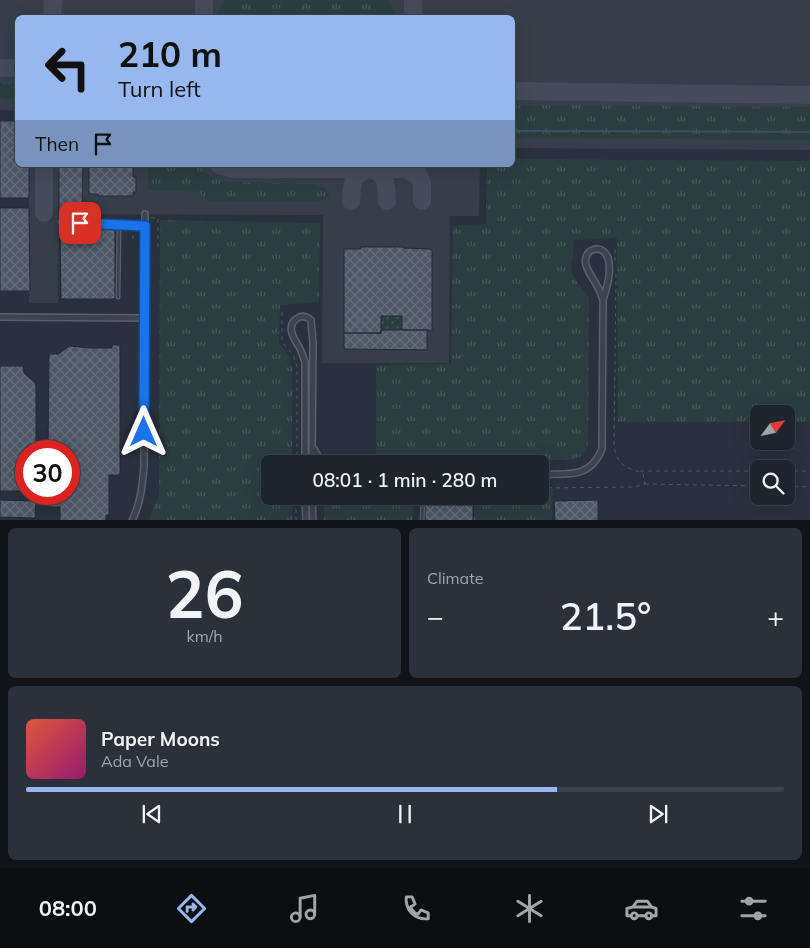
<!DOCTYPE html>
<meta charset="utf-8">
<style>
:root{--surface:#1e252e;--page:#2b313a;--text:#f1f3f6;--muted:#a1a5aa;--line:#3c424a;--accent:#97b8ee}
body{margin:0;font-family:Mulish,sans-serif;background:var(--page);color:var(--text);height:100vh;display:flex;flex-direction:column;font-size:19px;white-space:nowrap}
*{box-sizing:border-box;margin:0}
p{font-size:16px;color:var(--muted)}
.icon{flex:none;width:28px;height:28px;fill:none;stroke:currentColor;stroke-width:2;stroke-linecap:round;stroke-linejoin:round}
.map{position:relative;height:520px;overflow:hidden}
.side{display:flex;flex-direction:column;gap:8px;padding:8px;background:#101419;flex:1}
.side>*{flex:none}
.top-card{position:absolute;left:15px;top:15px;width:500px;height:152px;border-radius:8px;box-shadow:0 5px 20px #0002,0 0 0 1px var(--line);background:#97b8ee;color:#111;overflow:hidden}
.needle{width:32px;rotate:57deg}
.controls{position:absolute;left:750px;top:405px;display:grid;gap:10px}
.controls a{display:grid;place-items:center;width:45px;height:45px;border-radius:8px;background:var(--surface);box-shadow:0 5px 20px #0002,0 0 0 1px var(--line);font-size:25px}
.speed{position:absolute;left:15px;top:440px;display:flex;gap:10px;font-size:25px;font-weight:700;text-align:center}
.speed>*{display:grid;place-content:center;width:65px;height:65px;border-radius:50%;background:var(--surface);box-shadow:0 5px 20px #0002,0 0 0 1px var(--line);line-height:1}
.speed .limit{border:8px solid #d22;background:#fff;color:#111}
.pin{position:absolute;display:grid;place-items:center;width:42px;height:42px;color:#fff;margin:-21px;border-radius:10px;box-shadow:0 2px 8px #0006}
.me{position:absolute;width:55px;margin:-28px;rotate:0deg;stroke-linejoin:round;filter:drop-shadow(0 0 4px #0008)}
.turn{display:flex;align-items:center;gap:18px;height:105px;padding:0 20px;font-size:22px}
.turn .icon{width:65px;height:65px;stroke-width:2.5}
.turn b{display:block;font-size:35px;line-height:42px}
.then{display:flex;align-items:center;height:48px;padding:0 20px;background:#0003;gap:10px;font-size:19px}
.big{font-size:38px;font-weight:600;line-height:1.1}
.side .tile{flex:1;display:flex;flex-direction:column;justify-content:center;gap:8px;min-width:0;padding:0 18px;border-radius:8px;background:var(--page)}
.side .dial{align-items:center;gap:0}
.dial b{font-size:65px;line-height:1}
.song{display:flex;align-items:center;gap:15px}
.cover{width:60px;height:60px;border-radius:8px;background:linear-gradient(135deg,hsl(10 70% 55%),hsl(320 70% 35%))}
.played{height:5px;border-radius:2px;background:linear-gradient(90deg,var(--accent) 70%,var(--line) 70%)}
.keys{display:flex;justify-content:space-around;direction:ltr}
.heat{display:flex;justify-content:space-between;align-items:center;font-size:28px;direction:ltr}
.side .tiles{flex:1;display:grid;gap:8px;grid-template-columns:1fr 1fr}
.tile:last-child{grid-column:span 2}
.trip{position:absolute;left:261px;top:455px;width:288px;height:50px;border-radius:8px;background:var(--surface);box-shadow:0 5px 20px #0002,0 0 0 1px var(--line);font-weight:600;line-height:50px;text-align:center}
.tabs{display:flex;height:80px;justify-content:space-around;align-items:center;background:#0c0f12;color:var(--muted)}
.tabs .icon{width:35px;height:35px}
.tabs .current{color:var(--accent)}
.tabs b{font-size:22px;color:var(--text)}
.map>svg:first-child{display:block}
.airport{fill:#363e4a}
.grass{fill:url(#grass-tufts)}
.park{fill:url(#park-dots)}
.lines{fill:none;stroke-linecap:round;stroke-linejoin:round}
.stream{stroke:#404e65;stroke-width:2}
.taxiway{stroke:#434c58;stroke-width:18}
.building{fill:url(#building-cross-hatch);stroke:#222a35}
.service-casing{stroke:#59616b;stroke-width:5}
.minor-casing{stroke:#59616b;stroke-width:8}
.path{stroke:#4a5b5d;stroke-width:1;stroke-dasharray:4 4;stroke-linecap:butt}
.service{stroke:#3b434e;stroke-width:2.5}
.minor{stroke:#3b434e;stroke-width:5}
.route-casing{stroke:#114b97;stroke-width:12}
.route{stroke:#1a73e8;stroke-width:9}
</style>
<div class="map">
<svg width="810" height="521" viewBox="0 0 810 521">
<defs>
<pattern id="grass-tufts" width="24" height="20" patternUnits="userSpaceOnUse" patternTransform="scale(1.25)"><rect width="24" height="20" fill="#2b3e3f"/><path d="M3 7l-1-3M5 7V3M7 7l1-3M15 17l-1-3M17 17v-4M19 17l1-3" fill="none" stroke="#485859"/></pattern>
<pattern id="park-dots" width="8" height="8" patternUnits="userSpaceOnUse" patternTransform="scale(1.25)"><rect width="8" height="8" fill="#2b3e3f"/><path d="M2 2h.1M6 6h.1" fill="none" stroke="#485859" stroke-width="1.8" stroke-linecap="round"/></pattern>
<pattern id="building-cross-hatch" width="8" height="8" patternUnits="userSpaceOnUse" patternTransform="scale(1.25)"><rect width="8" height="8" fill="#4e5866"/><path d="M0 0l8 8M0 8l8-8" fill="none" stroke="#656e7a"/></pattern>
</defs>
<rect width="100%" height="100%" fill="#28313d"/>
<path class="airport" d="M0 0H810V150L513 148 512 18H18L17 111 0 110Z
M29 165H480L479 216H450L449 363H322L323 215 59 214 58 303H29Z"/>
<path class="grass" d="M224 0H390L396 17H218L220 7Z
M0 83H17V99H0Z
M512 105 810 107V140L513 138Z
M513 159 810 161V422H786V414H759V422H618L617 238 574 240 571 271 577 282 589 298 588 446 582 456 570 460 376 459V365L451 364 453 226 486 224 487 165H512Z
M148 165H198C206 174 215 180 227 182L316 184 326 189 330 196 319 202 209 201 198 192 150 190 148 188Z
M160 220 320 223 319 302 280 305 279 343 289 356 292 368V464H270V496H292V520H149L159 494Z
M540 489H553L552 520H474V496H540Z
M328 496H413V520H324V507Z"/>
<path class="park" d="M381 316H402V330H381Z"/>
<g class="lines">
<path class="stream" d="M512 131 810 132"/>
<path class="taxiway" d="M52 18 53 0
M204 18V0
M413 18V0
M0 68H18
M512 91 810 95
M219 165 234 169H406L415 174 420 178
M416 168 422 184V201
M351 201C352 185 351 175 369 169 387 173 387 185 387 201
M44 213V165"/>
</g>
<path class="building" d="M0 121H18V165H29V198H0Z
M59 165H83L82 208H77V213H59Z
M89 165H98V166L123 167V165H133V177H136V192H133V196H98V194H89Z
M0 208H29L30 291H0Z
M60 227H115V299H61Z
M361 247H403V248L430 249V250H432V330H402V316H381V333H344V249H361Z
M381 330H427V350L344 349V333H381Z
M112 345H120V475H109V515H106V520L103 521H60V507H48V494H69V451H48L49 354H58L70 346 90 348H112Z
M0 366H23L24 373 35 383 36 387V451H26V491H0V496Z
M425 498H473V521H425Z
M0 500 36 501 35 518 0 517Z
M598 500V521H555L554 501Z"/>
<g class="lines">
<defs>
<path id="service" d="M60 222 144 226
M118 297 119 225
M436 496 462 497
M422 521 423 496"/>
<path id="minor" d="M0 317 145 318
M314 449 320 460 323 464
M305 464V362C303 357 302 352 299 347 294 339 286 327 296 319 301 315 306 316 311 320L313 343 312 464
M540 474C567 474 590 479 602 449L603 300C607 287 612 272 608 258 602 242 582 249 586 265 588 273 594 279 597 286 600 290 601 295 603 300
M305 496 306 521
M312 496 313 521
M132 521C141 501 142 488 144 467L145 214"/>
</defs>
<use href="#service" class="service-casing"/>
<use href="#minor" class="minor-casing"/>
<path class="path" d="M151 218H158V248
M133 239V231
M615 249V263
M282 312V342C290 352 294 353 297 367V464
M640 471H759
M786 471H810
M645 484 759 486
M786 486 810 487
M540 488 634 487 645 484 643 474C639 471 636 471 631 469 620 465 617 459 614 448L616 274
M296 521V496"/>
<use href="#service" class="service"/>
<use href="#minor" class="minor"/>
</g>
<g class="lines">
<defs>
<path id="route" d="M80 223 145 226 144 432"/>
</defs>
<use href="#route" class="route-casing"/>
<use href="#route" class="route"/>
</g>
</svg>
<div class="controls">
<a><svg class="needle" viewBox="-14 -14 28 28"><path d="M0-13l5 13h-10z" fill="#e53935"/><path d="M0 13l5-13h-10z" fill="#a1a5aa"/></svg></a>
<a><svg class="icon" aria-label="search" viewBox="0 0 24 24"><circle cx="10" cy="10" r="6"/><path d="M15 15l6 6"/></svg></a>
</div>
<div class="speed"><div class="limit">30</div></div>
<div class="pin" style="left:80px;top:223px;background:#d93025"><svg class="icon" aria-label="arrive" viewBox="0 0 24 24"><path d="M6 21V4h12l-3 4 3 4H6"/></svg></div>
<svg class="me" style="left:144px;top:432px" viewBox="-20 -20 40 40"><path d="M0-17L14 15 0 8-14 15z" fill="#1a73e8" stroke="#fff" stroke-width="4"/></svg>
<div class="trip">08:01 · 1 min · 280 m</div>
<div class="top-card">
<div class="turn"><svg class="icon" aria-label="left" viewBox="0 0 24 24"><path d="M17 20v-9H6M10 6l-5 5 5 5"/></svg><div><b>210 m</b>Turn left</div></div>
<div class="then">Then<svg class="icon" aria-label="arrive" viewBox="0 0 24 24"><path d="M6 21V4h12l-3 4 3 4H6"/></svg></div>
</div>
</div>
<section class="side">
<div class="tiles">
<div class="tile dial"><b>26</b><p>km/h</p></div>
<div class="tile"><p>Climate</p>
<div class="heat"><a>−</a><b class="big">21.5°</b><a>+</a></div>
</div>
<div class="tile">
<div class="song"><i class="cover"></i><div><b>Paper Moons</b><p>Ada Vale</p></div></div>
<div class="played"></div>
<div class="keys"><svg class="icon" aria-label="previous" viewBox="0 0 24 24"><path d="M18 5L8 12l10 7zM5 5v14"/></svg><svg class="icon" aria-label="pause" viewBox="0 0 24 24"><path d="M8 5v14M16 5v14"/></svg><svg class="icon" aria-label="next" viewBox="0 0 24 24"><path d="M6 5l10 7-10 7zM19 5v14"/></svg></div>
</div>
</div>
</section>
<nav class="tabs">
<b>08:00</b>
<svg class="icon current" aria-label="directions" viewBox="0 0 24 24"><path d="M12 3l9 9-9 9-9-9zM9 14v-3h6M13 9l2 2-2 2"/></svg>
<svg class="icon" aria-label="music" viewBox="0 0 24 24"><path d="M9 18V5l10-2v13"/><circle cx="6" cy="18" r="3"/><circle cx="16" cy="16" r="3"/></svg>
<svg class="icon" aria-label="phone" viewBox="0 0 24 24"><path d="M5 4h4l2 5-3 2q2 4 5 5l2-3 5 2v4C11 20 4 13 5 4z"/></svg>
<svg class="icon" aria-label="climate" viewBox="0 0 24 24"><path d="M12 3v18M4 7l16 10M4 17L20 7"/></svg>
<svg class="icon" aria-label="car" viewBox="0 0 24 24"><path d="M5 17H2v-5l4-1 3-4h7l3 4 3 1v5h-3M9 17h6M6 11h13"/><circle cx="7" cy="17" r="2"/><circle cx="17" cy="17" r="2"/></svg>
<svg class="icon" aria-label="filters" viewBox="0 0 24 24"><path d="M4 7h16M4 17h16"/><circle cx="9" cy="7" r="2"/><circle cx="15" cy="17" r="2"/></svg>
</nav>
